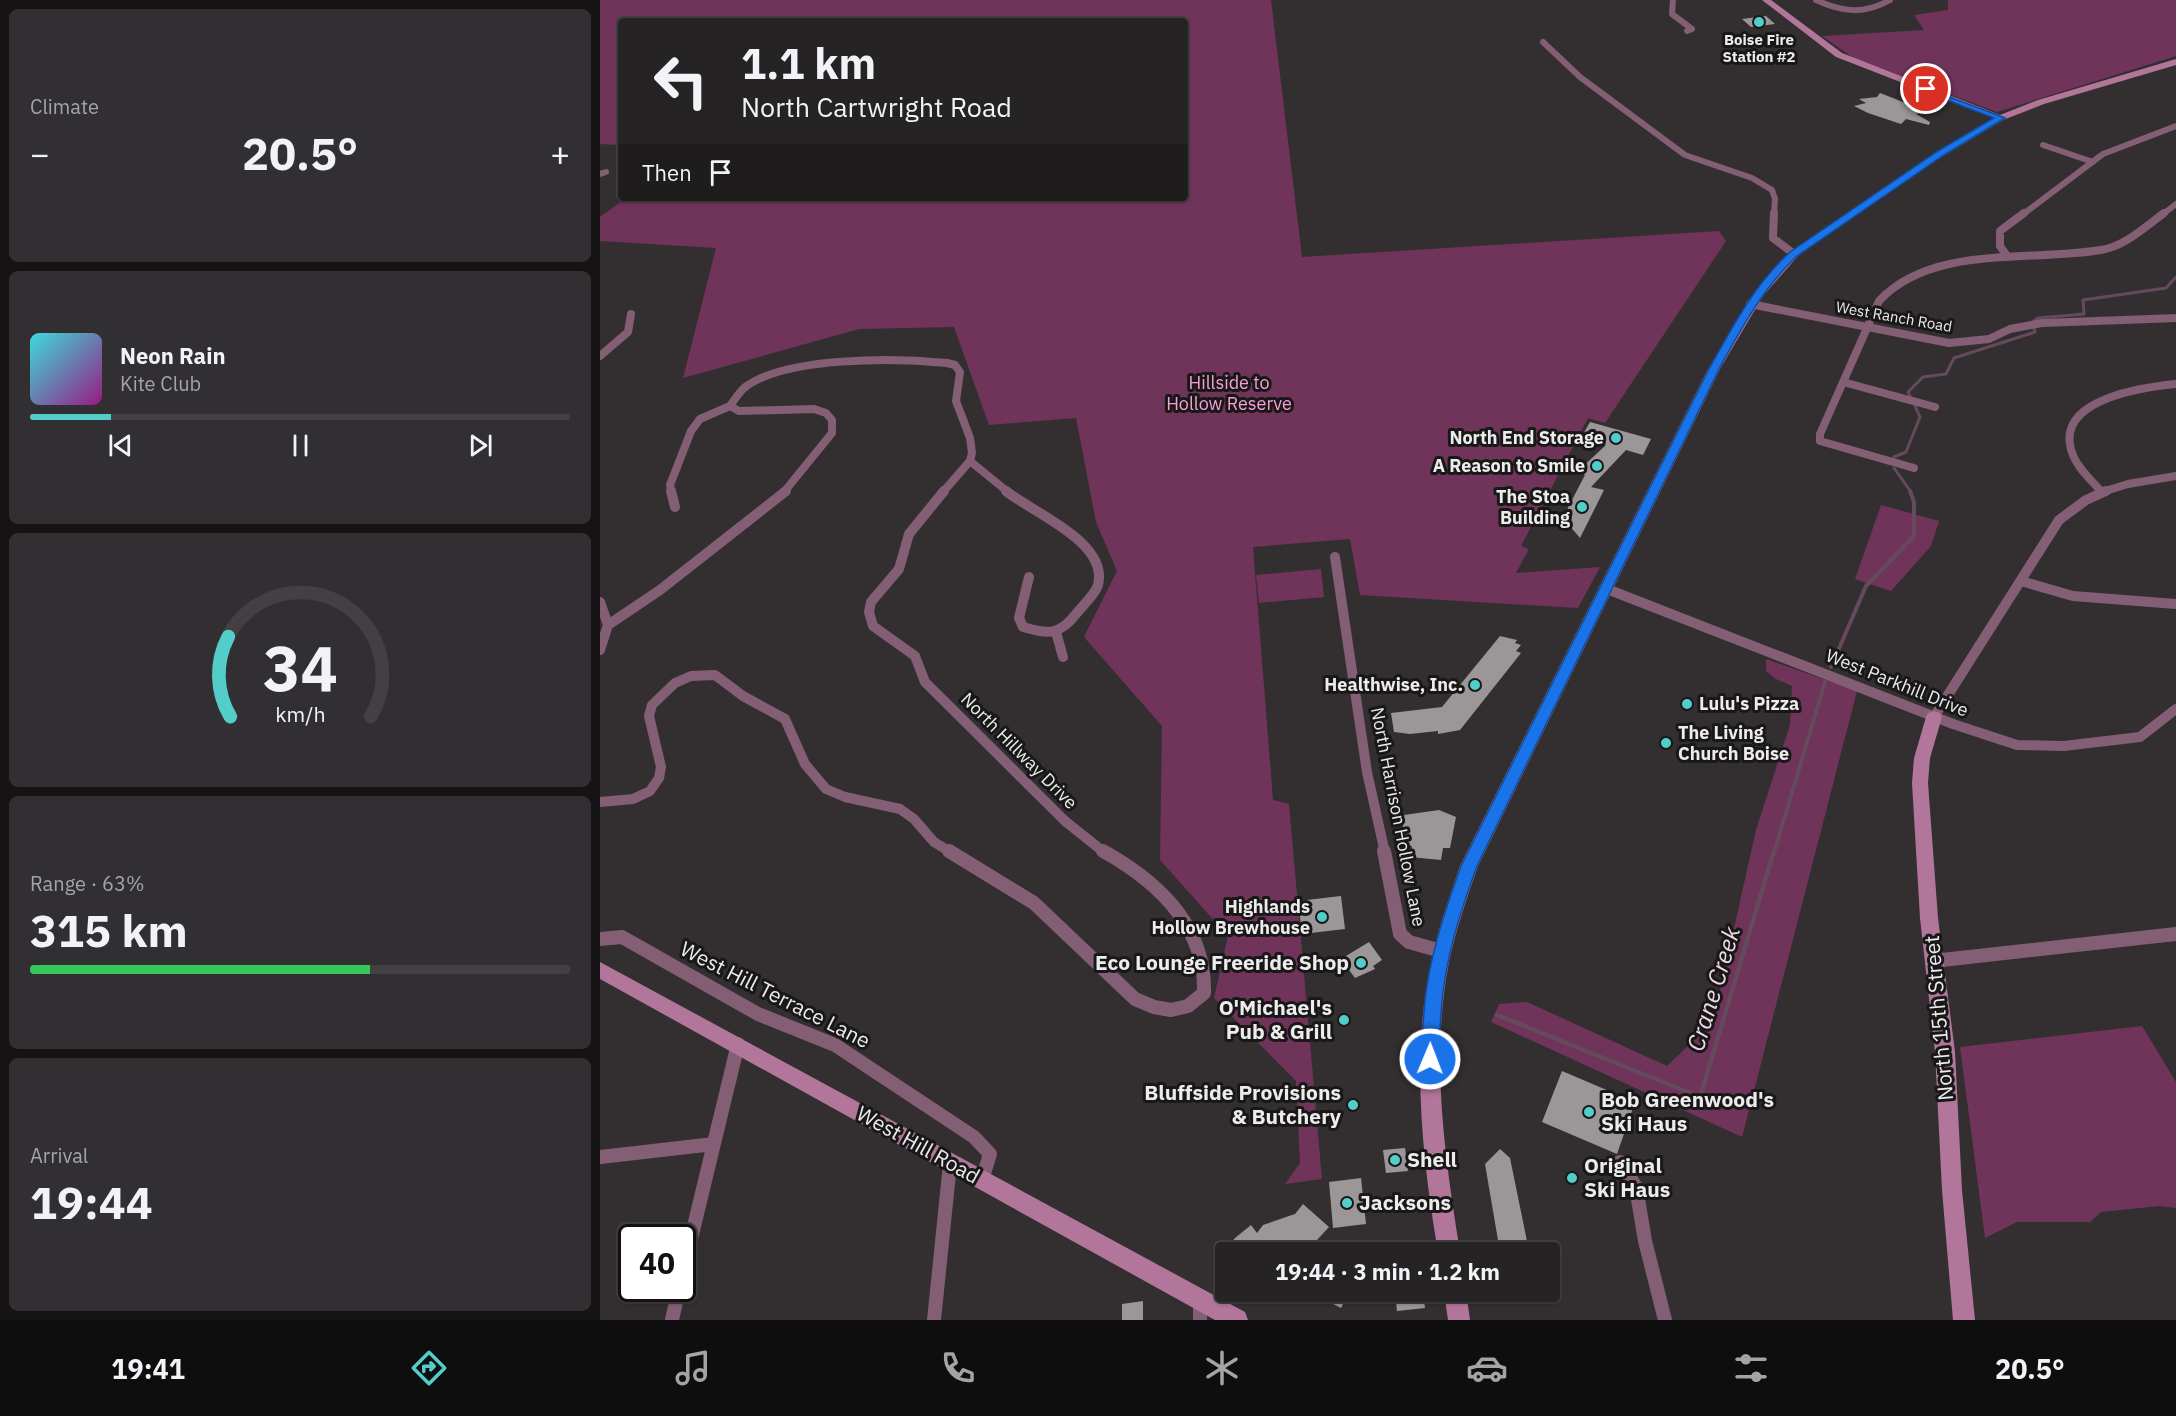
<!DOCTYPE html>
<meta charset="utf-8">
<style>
:root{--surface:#262325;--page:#322f32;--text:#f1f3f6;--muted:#a4a4a7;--line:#424042;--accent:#53cdca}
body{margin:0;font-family:"IBM Plex Sans",sans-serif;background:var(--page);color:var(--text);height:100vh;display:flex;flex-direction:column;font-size:22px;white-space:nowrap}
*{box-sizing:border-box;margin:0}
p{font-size:20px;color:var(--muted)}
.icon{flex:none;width:33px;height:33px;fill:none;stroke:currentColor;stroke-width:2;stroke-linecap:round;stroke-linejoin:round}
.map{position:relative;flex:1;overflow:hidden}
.side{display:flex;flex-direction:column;gap:9px;padding:9px;background:#151314;width:600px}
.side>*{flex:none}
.hud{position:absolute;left:18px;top:18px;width:570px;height:183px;border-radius:6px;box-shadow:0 2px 4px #0004,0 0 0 2px var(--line);background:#262325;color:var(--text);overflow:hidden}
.speed{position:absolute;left:18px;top:1224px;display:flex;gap:12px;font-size:30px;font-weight:700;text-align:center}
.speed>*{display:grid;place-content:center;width:78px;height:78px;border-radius:50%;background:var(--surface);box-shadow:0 2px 4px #0004,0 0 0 2px var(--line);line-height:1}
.speed .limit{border:3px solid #111;border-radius:9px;background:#fff;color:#111}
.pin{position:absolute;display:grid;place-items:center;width:51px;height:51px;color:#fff;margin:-26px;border:3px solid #fff;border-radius:50%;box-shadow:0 2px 6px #0007}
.me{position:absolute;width:66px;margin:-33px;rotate:1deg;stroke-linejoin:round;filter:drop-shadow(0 0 4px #0008)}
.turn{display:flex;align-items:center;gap:21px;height:126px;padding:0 24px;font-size:27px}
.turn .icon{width:78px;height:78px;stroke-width:2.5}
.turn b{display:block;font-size:42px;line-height:51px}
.then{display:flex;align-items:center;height:57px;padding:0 24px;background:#0003;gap:12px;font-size:22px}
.big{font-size:45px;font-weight:800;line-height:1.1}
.side .widget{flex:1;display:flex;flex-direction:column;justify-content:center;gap:9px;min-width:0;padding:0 21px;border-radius:9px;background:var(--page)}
.side .dial{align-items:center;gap:0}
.dial svg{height:156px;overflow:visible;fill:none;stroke:var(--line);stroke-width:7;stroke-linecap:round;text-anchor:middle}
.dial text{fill:var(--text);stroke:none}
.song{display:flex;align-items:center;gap:18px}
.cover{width:72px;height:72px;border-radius:9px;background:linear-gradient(135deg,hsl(180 70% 55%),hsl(310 70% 35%))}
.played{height:6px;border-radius:3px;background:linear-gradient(90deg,var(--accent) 15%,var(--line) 15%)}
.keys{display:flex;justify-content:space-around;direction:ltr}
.heat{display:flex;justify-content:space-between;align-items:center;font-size:33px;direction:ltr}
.charge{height:9px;border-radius:4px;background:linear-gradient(90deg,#34c759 63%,var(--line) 0)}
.trip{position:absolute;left:615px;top:1242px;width:345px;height:60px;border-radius:6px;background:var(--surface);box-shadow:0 2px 4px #0004,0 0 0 2px var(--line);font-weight:800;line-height:60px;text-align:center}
.tab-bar{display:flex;height:96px;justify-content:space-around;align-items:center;background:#0f0e0f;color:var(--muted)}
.tab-bar .icon{width:42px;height:42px}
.tab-bar .current{color:var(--accent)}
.tab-bar b{font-size:27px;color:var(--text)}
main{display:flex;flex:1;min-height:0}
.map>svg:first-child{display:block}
.green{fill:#70345a}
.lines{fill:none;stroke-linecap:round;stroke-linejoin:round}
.stream-far2{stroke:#65495c;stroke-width:3}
.stream-far1{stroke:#65495c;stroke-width:4}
.stream{stroke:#65495c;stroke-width:4.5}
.building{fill:#9b9799}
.street-far3{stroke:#835e74;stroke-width:6}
.street-far2{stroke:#835e74;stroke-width:8}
.street-far1{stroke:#835e74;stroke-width:10}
.street{stroke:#835e74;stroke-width:14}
.secondary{fill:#b17699;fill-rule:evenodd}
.route{fill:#1a73e8;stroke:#114b97;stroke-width:1.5}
.poi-dot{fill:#53cdca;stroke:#191818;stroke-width:2}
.labels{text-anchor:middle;stroke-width:6;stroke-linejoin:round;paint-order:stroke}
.far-poi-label{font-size:15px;font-weight:bold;fill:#edebec;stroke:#191818}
.far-street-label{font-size:15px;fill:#edebec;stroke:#191818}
.park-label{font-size:18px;fill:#f89fd5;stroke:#191818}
.poi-label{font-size:18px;font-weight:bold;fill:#edebec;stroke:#191818;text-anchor:end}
.street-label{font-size:18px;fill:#edebec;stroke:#191818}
.near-poi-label{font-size:21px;font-weight:bold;fill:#edebec;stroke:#191818;text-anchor:start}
.near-street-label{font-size:21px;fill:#edebec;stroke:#191818}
.near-water-label{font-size:24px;font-style:italic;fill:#f0d9e6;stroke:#191818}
</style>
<main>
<section class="side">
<div class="widget"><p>Climate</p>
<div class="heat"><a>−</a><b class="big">20.5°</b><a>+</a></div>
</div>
<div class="widget">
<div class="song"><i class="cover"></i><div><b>Neon Rain</b><p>Kite Club</p></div></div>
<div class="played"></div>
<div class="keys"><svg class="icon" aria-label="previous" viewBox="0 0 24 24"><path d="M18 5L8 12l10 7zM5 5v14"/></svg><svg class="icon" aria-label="pause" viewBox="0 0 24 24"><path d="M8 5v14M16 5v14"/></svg><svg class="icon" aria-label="next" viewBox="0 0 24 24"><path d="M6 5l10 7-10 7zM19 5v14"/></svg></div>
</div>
<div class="widget dial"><svg viewBox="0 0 100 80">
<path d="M14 69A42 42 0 1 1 86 69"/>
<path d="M14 69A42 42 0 0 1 13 28" stroke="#53cdca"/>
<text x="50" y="56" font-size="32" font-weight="700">34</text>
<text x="50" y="72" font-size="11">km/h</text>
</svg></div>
<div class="widget"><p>Range · 63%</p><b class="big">315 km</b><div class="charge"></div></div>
<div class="widget"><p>Arrival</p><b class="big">19:44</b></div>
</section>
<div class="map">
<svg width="1576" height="1320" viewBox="0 0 1576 1320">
<rect width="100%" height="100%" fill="#332f31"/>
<path class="green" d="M0 0H671L702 257 1119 231 1126 241 1005 423 988 418 921 546 929 549 916 573 1000 567 978 608 760 595 750 539 653 547 673 800 689 804 722 1179 685 1184 700 1163 696 1081 614 998 628 936 560 860 562 726 484 637 517 571 496 522 476 418 389 425 354 327 259 329 83 378 116 248 0 241V217L26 198H585V21H21V145L0 144Z
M1348 0H1576V56L1397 112 1255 59 1222 36 1324 30 1314 15 1348 10Z
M1281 505 1339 521 1331 546 1291 591 1255 579Z
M721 569 724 597 659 603 656 575Z
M1166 659 1257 691 1142 1137 891 1022 899 1004 927 1002 1067 1066 1113 1022 1156 830 1190 725 1192 686 1176 679 1166 671Z
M1542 1026 1576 1082V1208L1559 1206 1501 1212 1490 1222H1417L1385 1238 1360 1047Z"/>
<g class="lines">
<path class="stream-far2" d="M1432 322 1438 318 1484 314 1483 300 1566 288 1576 277
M1310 396 1308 392 1323 377 1346 374 1354 358 1435 332 1434 329
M1294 457 1306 452 1320 417 1315 406
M1294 468 1311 492"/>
<path class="stream-far1" d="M1231 667 1266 586 1314 536V502L1310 491
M1174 853 1225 682"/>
<path class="stream" d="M897 1015 1100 1097 1174 851"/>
</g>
<path class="building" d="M1166 16 1175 24 1151 27 1142 19Z
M1280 93 1326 111 1316 114 1330 122 1329 125 1306 119 1301 124 1268 113 1254 106 1266 103 1259 99 1277 97Z
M990 422 1051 439 1043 455 1026 450 991 487 1004 490 980 538 969 525 960 523 985 475 978 471 1006 445 981 438Z
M900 636 917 640 915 643 921 645 916 651 921 653 860 730 838 734V731L810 734 794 732 791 713 842 707Z
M839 810 856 817 850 848H843L841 860 810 857 812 846 804 845 805 835H802L804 815Z
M741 896 745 929 702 934 698 901Z
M769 942 782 960 773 966 775 969 755 978 741 959Z
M962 1071 1035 1102 1017 1154 942 1122Z
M805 1148 808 1171 786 1173 783 1150Z
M900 1149 910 1158 929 1251 900 1252 885 1164Z
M761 1178 766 1224 733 1228 729 1182Z
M703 1204 729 1227 706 1252H624L635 1238 651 1225 657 1233 663 1225 695 1214Z
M710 1292H749L741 1308Z
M790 1292H823L825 1308 797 1311 796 1302H791Z
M543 1301V1320H522V1304Z"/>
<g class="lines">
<path class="street-far3" d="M1073 0 1072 14 1092 29 1087 31
M1216 0C1242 12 1264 15 1290 0
M943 42 980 77 1085 155 1152 178 1172 190 1175 199 1174 215
M1443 145 1493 162
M0 174 6 172
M1422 215 1503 154 1576 126
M1562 215 1576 204"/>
<path class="street-far2" d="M1174 213 1173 238 1194 254
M1408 257 1400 246V231L1424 213
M1150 304 1349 343 1389 339 1410 329 1442 323 1576 318
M0 356 28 332 31 314
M1243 382 1335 407
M370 461 408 492
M1314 468 1220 441V434L1279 301C1332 244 1432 262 1501 250 1525 246 1545 227 1564 213
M1501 491C1489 478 1473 464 1470 445 1462 398 1545 387 1576 384
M72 492 70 485 91 431 100 419 130 406
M184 492 232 433V420L226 413 214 409 139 411 130 406C134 400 139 393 144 388 185 356 296 358 347 363L355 365 360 372 356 401 370 438 372 453 370 461 343 492
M1502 492 1528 484 1576 476"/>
<path class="street-far1" d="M71 491 75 507
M344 491 309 534 299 569 271 602 269 612 273 626 315 656 325 682 465 821 505 853
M406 491C433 513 509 542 498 585 495 595 482 606 476 614 459 636 448 634 423 627L419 618 429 577
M735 557 767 772 785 853
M1421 581 1473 596 1576 604
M1007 589 1353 724 1417 745 1464 746 1540 737 1576 709
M0 602 8 625 0 650
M8 625 60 590 186 491
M456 632 463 657
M1334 717 1459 520 1486 500 1506 491
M0 802 33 799 50 791 59 778 61 767 49 716 52 705 75 683 91 676 115 675 143 696 185 719 205 764 226 789 245 797 300 809 314 819 334 842 352 853"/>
<path class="street" d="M349 851 434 903 535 999 554 1007 571 1010 588 1006 604 993C606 926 557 881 503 851
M784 851 800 934 809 942 841 951
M0 939 22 937 158 1014 235 1045 374 1137 390 1154 382 1180
M1333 961 1576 934
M0 1157 114 1144
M1020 1162 1036 1187 1045 1241 1065 1320
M82 1276 138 1044
M600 1299V1320
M72 1320 79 1288
M334 1320 350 1164"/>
<path class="secondary" d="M1162 0H1171L1242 53 1400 115 1438 100 1576 59V65L1444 104 1403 120 1327 166 1198 256 1163 296 1120 369 878 866C867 898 856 929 849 962 830 1058 845 1157 860 1252H838C822 1158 811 1056 831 962 838 929 849 898 860 866L1108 369 1155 291 1190 252 1321 162 1393 118 1236 57Z
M1334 711 1340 713 1342 717 1330 758 1328 783 1338 918 1355 1052 1362 1190 1375 1320H1353L1342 1190 1335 1052 1320 918 1312 783 1314 758 1326 717 1328 713Z
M0 962 645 1312 648 1320H615L0 979Z
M844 1292H866L870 1320H848Z"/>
</g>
<path class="route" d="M1323 87 1405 118 1344 155 1197 256C1163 288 1142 327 1119 369L877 866C863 905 850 943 844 985 840 1009 840 1034 839 1059L836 1065 830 1067 824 1065 821 1059C823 1034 823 1009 827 985 834 943 847 905 861 866L1109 369C1133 326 1154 285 1190 252L1338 151 1394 118 1323 91Z"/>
<g class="poi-dot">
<circle cx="1159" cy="22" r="6"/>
<circle cx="1016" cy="438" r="6"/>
<circle cx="997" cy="466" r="6"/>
<circle cx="982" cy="507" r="6"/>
<circle cx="875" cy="685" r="6"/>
<circle cx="1087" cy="704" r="6"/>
<circle cx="1066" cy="743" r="6"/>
<circle cx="722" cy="917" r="6"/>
<circle cx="761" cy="963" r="6"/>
<circle cx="744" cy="1020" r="6"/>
<circle cx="753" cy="1105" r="6"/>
<circle cx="989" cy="1112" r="6"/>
<circle cx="795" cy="1160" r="6"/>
<circle cx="972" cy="1178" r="6"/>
<circle cx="747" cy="1203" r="6"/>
</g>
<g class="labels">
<g class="far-poi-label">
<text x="1159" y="45">Boise Fire<tspan x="1159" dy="17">Station #2</tspan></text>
</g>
<g class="far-street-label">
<text transform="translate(1294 317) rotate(10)" y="5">West Ranch Road</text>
</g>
<g class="park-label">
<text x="629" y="389">Hillside to<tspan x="629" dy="21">Hollow Reserve</tspan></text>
</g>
<g class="poi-label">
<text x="1004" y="444">North End Storage</text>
<text x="985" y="472">A Reason to Smile</text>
<text x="970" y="503">The Stoa<tspan x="970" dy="21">Building</tspan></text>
<text x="863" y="691">Healthwise, Inc.</text>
<text x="1099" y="710" text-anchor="start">Lulu's Pizza</text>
<text x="1078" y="739" text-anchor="start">The Living<tspan x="1078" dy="21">Church Boise</tspan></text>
<text x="710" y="913">Highlands<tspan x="710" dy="21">Hollow Brewhouse</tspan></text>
</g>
<g class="street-label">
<text transform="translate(1297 683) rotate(22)" y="6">West Parkhill Drive</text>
<text transform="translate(419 751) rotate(45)" y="6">North Hillway Drive</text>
<text transform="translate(798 817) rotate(79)" y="6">North Harrison Hollow Lane</text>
</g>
<g class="near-poi-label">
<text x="749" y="970" text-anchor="end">Eco Lounge Freeride Shop</text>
<text x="732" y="1015" text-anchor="end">O'Michael's<tspan x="732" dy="24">Pub &amp; Grill</tspan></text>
<text x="741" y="1100" text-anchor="end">Bluffside Provisions<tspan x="741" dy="24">&amp; Butchery</tspan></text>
<text x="1001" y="1107">Bob Greenwood's<tspan x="1001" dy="24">Ski Haus</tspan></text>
<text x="807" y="1167">Shell</text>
<text x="984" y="1173">Original<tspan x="984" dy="24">Ski Haus</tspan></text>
<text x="759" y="1210">Jacksons</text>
</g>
<g class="near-street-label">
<text transform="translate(175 995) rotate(27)" y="7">West Hill Terrace Lane</text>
<text transform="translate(1339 1018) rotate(-95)" y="7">North 15th Street</text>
<text transform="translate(318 1145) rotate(29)" y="7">West Hill Road</text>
</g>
<g class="near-water-label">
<text transform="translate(1114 989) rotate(-73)" y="8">Crane Creek</text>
</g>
</g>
</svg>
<div class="speed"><div class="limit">40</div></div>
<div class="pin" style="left:1326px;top:89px;background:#d93025"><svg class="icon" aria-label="arrive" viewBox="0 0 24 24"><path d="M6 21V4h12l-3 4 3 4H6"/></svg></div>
<svg class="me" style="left:830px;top:1059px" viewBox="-20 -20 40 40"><circle r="17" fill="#1a73e8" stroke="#fff" stroke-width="3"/><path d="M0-11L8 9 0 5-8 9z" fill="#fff"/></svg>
<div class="trip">19:44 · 3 min · 1.2 km</div>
<div class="hud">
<div class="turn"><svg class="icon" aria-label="left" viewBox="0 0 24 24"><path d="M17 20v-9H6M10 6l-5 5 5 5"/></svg><div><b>1.1 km</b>North Cartwright Road</div></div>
<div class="then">Then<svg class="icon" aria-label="arrive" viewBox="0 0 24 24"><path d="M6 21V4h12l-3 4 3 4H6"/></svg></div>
</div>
</div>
</main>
<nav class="tab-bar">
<b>19:41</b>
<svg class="icon current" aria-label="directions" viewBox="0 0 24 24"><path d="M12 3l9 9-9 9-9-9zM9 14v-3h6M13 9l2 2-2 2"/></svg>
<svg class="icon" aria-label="music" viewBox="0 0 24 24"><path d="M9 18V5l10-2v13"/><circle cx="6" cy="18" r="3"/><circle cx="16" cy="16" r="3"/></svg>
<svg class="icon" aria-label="phone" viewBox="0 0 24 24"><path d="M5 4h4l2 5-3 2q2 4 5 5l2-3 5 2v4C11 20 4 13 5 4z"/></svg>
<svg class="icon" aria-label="climate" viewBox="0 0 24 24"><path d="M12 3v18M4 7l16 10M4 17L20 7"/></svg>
<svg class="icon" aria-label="car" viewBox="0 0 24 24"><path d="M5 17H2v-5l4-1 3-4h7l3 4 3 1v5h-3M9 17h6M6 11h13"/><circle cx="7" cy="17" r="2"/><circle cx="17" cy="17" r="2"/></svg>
<svg class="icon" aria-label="filters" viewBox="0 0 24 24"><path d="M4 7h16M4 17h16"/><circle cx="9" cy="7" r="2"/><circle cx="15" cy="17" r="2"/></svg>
<b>20.5°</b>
</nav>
